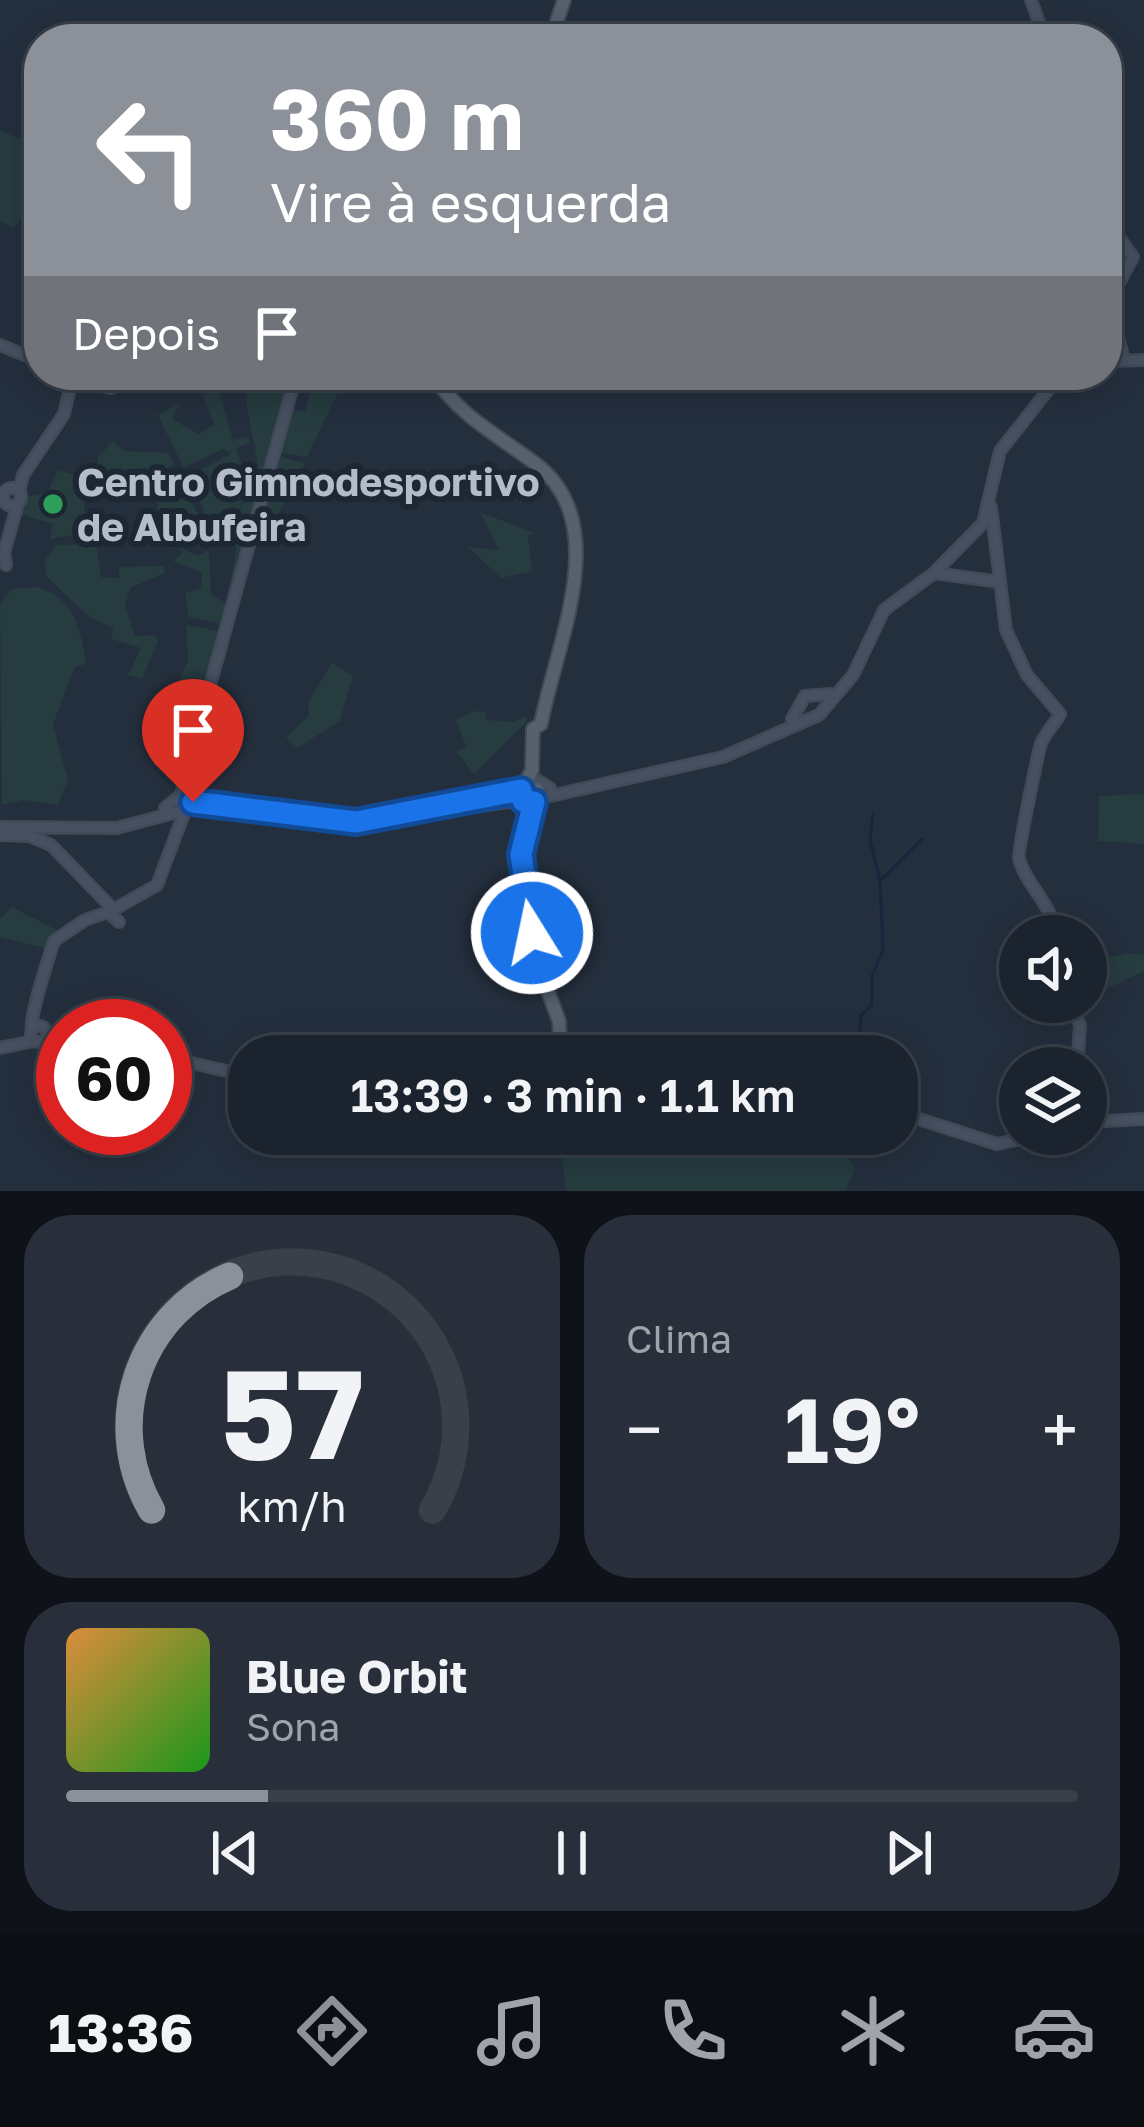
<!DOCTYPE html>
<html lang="pt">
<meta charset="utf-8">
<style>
:root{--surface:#1b232e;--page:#282f3a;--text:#f1f3f6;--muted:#a0a4aa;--line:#39404a;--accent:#8c9099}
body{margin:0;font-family:"Golos Text",sans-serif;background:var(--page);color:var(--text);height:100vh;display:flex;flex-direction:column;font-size:45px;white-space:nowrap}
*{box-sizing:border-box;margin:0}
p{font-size:39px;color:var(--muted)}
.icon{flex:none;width:66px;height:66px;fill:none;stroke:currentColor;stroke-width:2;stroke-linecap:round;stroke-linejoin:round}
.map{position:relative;height:1191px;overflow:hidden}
.panel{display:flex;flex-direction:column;gap:24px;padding:24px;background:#0f1319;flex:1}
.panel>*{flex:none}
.hud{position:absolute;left:24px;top:24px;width:1098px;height:366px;border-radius:48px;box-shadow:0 6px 30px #0003,0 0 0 3px var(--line);background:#8c9099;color:#fff;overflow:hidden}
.controls{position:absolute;left:999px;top:915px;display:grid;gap:24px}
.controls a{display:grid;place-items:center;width:108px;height:108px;border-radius:50%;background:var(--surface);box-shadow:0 6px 30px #0003,0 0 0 3px var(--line);font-size:60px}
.speed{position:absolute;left:36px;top:999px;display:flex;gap:24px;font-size:60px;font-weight:700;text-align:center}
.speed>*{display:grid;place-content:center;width:156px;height:156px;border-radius:50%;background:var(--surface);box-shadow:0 6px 30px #0003,0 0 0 3px var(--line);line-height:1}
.speed .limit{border:18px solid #d22;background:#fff;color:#111}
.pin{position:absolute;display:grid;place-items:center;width:102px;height:102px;color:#fff;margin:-123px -51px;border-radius:50% 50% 50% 0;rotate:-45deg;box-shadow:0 0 12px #0007}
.pin .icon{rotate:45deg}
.me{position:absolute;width:132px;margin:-66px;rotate:350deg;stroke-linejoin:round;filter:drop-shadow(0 0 9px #0008)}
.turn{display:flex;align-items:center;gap:42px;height:252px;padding:0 48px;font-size:54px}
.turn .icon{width:156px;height:156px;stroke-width:2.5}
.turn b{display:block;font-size:84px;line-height:102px}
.then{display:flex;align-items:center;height:114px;padding:0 48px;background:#0003;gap:24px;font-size:45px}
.big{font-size:90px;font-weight:600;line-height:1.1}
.panel .widget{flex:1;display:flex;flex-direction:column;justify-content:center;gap:18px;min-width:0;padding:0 42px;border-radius:48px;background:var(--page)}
.panel .dial{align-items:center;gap:0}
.dial svg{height:312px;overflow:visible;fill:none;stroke:var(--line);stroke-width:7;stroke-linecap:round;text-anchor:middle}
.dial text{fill:var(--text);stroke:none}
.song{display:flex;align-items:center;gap:36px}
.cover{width:144px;height:144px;border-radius:18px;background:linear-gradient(135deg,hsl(30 70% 55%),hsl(120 70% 35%))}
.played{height:12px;border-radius:6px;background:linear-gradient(90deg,var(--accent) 20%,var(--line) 20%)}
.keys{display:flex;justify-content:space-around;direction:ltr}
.heat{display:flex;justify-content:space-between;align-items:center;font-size:66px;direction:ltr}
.panel .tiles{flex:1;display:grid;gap:24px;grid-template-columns:1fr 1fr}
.widget:last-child{grid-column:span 2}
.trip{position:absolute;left:228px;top:1035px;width:690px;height:120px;border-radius:48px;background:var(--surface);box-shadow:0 6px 30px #0003,0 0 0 3px var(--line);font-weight:600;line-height:120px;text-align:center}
.dock{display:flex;height:192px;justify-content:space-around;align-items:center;background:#0b0e12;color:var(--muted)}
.dock .icon{width:84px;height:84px}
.dock .on{color:var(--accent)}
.dock b{font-size:54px;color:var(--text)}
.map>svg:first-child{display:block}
.green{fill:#263c3f}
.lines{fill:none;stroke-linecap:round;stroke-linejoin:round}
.stream{stroke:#17263c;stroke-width:3}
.secondary-casing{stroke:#414a57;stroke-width:14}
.primary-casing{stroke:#414a57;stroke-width:16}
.secondary{stroke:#465061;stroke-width:9}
.primary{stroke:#56606e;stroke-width:12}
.route-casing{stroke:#114b97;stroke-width:30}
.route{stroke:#1a73e8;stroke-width:21}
.leisure-dot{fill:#2e9e5b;stroke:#1d2633;stroke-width:4.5}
.labels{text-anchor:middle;stroke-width:12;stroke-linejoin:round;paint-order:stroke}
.poi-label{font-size:39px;font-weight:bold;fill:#b4bcc9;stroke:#1d2633;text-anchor:start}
</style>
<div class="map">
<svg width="1144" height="1191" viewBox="0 0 1144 1191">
<rect width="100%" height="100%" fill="#242f3e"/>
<path class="green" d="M0 131 39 146V193L13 229 0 220Z
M315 375H346L307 457 282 453 291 409 305 412Z
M251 384 290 394 249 538 240 535 235 523 258 465 246 401Z
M217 385 233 440 248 437 250 443 236 448 241 463 254 467 232 531 207 518 189 476 231 454 224 449 183 467 158 415 179 404 172 419 198 434 215 425 203 397Z
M113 441 124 451 169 453 175 465 159 471 95 474 98 457Z
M281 457 305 463 275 520 271 543 258 539Z
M176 468 201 521 168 529 158 525 157 474Z
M58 470 84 478 85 533 50 539 53 524 16 513 25 497 47 493Z
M480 512 534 533 528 536 532 571 501 578 468 547 499 550Z
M220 525 249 543 227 625 189 617 185 593 201 588 202 572 173 561 183 553 179 547 198 556 209 550 211 595 226 603 237 547Z
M96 544 101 577 120 578 118 567 163 566 165 573 130 588 125 606 135 636 155 635 158 641 142 679 128 675 141 648 111 639 113 627C85 620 68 595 46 576L45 560 57 545Z
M38 587C74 598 81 629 86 664L75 667 53 724 68 780 58 805 23 800 2 805 0 603 12 589Z
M186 625 222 632 184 763 160 756 154 732 167 689H175L188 660Z
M332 663 353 676 340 721 297 748 286 737 309 715 308 702Z
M474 711 486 713V720L515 722 525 716 527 721 474 774 456 752 466 746 456 720Z
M1144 794V844L1098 841 1099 796Z
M12 907 58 931 45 948 0 937V919Z
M1130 953 1144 955V971L1092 996 1086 990V961Z
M606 1134 607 1146 634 1157 643 1146 636 1134H760L763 1142 778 1141 791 1152 801 1148 793 1134H821L829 1147 844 1149 855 1168 846 1191H566L560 1141 581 1150 597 1145 596 1136Z"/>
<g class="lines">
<path class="stream" d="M873 814 870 840 880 881
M844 1056 859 1039 861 1015 872 1005V976L883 950 880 881 922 839"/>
<defs>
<path id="secondary" d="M1031 0 1045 39
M1107 220 1133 257 1109 302 1124 360
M0 345 39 361
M1107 361 1144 360
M73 378 111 388 145 375
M3 497a9 9 0 1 1 18 0a9 9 0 1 1-18 0Z
M19 492 23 475 64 414 72 379
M991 507 1006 630 1027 675 1060 714C1054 726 1043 734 1040 747 1037 759 1017 854 1019 859 1028 889 1053 904 1056 936
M6 565 4 553 18 503
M934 573 1000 582
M792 719 805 696 831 694
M188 765 296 375
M186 768 196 766 194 776
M535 779 550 788
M187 799 194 776
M537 799 723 757 819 715 853 675 884 610 934 573 983 523 1000 451 1060 375
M165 808 181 795 186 773
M0 827 117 828 196 807 278 812 351 825 522 800
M0 835 29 836 51 845
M54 848 110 906
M113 910 157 885 185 811
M109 913 119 922
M1069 1002 1080 1025 1077 1068
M31 1034a8 8 0 1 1 16 0a8 8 0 1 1-16 0Z
M32 1030C29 1017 48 960 54 941L85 920 108 912
M40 1042 63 1046
M0 1048 34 1041
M165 1057 249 1076
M1086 1096 1097 1120
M897 1112 997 1144 1046 1134
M1086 1122 1144 1119"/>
<path id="primary" d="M551 39 564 0
M432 375C460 416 497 435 536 464 615 524 555 646 541 724L533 729 532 770 520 792 525 802H534L537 789 525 787
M523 801 524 901
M523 896 539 967 559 1021 561 1056"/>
</defs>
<use href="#secondary" class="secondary-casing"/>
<use href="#primary" class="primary-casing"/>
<use href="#secondary" class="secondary"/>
<use href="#primary" class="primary"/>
</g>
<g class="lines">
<defs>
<path id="route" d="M193 802 356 822 521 790 523 801 534 802 521 854 532 933"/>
</defs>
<use href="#route" class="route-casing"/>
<use href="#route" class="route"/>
</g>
<circle class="leisure-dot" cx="53" cy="504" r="12"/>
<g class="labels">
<g class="poi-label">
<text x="77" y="496">Centro Gimnodesportivo<tspan x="77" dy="45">de Albufeira</tspan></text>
</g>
</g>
</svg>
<div class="controls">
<a><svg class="icon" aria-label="sound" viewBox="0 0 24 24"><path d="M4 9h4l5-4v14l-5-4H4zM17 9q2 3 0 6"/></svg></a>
<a><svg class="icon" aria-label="layers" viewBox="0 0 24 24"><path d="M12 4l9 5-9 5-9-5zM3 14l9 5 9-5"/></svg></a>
</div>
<div class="speed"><div class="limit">60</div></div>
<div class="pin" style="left:193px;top:802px;background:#d93025"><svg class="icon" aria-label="arrive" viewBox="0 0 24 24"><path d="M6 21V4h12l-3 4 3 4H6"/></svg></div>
<svg class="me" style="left:532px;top:933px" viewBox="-20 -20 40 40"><circle r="17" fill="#1a73e8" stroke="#fff" stroke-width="3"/><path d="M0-11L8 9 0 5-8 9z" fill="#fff"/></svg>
<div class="trip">13:39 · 3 min · 1.1 km</div>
<div class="hud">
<div class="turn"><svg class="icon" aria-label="left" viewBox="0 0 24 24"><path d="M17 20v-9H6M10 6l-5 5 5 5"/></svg><div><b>360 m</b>Vire à esquerda</div></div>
<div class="then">Depois<svg class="icon" aria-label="arrive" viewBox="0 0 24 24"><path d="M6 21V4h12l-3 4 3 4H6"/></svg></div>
</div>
</div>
<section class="panel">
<div class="tiles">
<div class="widget dial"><svg viewBox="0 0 100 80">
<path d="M14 69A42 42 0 1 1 86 69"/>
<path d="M14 69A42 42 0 0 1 34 9" stroke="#8c9099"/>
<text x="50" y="56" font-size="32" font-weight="700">57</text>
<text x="50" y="72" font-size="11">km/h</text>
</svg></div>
<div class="widget"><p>Clima</p>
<div class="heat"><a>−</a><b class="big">19°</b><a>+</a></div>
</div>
<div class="widget">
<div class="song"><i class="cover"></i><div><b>Blue Orbit</b><p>Sona</p></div></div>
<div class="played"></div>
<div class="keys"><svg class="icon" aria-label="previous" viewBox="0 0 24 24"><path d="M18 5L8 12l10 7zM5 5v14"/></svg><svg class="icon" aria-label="pause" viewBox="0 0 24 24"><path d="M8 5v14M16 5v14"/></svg><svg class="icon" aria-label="next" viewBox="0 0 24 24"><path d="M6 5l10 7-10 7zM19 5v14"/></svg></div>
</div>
</div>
</section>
<nav class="dock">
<b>13:36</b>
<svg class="icon on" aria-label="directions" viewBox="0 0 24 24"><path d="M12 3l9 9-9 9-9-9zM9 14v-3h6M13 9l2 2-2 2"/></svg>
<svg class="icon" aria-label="music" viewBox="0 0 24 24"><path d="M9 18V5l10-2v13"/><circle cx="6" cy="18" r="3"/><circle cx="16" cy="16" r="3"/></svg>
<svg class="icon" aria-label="phone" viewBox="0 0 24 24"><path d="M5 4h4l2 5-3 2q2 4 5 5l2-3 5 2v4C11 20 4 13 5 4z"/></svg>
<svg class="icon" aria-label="climate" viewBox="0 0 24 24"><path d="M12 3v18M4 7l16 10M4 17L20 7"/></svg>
<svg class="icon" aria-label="car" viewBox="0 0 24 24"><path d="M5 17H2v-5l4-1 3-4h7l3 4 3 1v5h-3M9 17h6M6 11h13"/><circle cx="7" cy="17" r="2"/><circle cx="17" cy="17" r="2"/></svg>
</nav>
